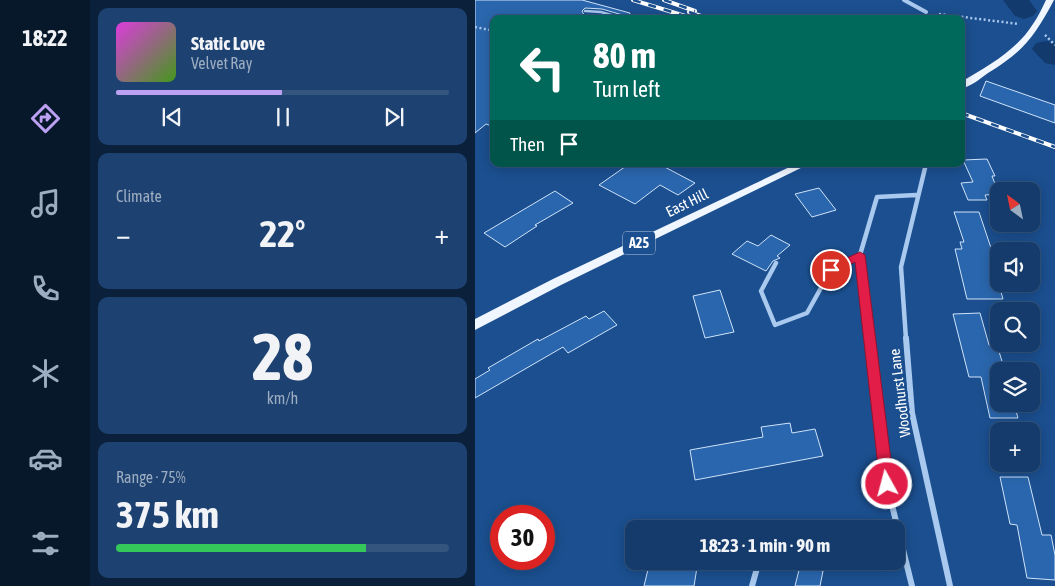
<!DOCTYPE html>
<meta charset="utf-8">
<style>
:root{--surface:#143b6b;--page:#1d4271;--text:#f1f3f6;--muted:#9dadc1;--line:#33557e;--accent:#bca0f2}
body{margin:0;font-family:"Asap Condensed",sans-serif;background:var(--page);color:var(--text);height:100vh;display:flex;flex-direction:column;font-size:19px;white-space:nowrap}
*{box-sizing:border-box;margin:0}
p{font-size:16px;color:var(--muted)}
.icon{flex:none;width:28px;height:28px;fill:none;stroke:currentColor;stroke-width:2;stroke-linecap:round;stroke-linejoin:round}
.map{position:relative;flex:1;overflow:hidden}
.drawer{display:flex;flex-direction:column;gap:8px;padding:8px;background:#0b203b;width:385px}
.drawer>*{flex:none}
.hud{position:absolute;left:15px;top:15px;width:475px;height:152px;border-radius:10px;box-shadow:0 2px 12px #0003,0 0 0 1px var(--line);background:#00695c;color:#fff;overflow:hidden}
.needle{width:32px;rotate:327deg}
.buttons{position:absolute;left:515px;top:182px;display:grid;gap:10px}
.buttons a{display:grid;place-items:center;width:50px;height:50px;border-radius:10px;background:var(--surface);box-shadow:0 2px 12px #0003,0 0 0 1px var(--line);font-size:25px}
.speed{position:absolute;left:15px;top:505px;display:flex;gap:10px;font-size:25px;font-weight:700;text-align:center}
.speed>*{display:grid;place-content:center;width:65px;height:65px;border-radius:50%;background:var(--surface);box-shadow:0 2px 12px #0003,0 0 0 1px var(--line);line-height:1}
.speed .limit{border:8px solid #d22;background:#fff;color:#111}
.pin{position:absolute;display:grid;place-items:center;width:42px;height:42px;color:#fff;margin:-21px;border:2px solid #fff;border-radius:50%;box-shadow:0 1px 5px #0007}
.me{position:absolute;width:55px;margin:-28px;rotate:353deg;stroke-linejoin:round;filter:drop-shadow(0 0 4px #0008)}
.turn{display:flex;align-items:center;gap:18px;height:105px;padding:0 20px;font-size:22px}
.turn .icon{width:65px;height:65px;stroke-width:2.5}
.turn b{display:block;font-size:35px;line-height:42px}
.then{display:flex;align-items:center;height:48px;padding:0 20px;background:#0003;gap:10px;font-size:19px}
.big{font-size:38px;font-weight:700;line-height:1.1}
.drawer .widget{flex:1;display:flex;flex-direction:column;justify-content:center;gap:8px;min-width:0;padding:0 18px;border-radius:10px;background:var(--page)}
.drawer .dial{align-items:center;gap:0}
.dial b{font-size:65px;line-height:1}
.song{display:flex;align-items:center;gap:15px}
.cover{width:60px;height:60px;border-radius:8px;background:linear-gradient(135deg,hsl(300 70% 55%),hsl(100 70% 35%))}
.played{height:5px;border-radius:2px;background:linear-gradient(90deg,var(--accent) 50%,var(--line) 50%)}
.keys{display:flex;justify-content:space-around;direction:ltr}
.heat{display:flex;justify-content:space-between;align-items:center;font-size:28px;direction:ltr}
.charge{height:8px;border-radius:4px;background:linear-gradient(90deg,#34c759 75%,var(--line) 0)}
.trip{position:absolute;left:150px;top:520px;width:280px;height:50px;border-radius:10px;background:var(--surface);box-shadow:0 2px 12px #0003,0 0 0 1px var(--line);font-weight:700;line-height:50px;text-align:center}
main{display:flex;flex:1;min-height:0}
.tab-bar{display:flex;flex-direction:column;width:90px;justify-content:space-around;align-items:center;background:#08182b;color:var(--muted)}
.tab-bar .icon{width:35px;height:35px}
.tab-bar .selected{color:var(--accent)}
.tab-bar b{font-size:22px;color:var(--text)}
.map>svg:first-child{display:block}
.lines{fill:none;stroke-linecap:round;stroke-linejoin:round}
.river{fill:#123a6d;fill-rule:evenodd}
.building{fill:#2a66ad;stroke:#cfe3fa}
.path{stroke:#a9c9ee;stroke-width:2.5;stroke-dasharray:2 2.5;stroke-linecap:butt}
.service{stroke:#a9c9ee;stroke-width:2.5}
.minor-far2{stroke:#a9c9ee;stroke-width:4}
.minor-far1{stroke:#a9c9ee;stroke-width:4.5}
.minor{stroke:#a9c9ee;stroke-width:6}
.primary{fill:#f0f6ff;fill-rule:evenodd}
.rail-casing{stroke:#fff;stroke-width:4}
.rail{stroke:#1b4f8f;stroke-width:2.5;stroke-dasharray:8;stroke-linecap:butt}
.route{fill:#e11d48;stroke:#92132f}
.labels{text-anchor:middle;stroke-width:5;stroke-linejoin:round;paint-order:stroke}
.shield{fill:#1b4f8f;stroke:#bbcadd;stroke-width:1}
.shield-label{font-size:14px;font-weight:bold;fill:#fff}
.street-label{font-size:15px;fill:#fff;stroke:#1b4f8f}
</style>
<main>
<nav class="tab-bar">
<b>18:22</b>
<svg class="icon selected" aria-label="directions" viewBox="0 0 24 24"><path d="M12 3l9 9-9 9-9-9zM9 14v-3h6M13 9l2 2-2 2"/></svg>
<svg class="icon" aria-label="music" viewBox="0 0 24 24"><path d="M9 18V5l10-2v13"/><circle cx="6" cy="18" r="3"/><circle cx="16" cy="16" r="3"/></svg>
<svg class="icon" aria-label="phone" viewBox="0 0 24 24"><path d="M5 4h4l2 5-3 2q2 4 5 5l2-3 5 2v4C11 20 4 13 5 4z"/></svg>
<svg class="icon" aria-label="climate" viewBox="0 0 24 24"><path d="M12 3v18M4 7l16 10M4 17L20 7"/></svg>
<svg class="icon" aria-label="car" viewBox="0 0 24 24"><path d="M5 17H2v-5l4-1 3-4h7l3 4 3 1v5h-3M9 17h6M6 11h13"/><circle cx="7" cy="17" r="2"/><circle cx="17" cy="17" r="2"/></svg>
<svg class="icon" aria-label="filters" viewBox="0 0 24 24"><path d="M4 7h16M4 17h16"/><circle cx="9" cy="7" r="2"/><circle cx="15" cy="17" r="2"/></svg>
</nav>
<section class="drawer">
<div class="widget">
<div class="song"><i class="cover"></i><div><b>Static Love</b><p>Velvet Ray</p></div></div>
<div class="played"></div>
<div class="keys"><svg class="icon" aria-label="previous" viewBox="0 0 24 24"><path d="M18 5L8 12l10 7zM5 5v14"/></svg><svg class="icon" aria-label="pause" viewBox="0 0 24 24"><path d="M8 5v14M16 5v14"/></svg><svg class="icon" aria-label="next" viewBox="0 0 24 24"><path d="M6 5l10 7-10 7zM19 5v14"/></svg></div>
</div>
<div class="widget"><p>Climate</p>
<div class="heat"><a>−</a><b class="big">22°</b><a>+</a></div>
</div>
<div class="widget dial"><b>28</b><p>km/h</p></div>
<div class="widget"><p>Range · 75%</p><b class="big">375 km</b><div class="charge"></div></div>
</section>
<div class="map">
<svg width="580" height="586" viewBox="0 0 580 586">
<rect width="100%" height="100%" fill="#1b4f8f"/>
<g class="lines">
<path class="river" d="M528 0H554L562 11 558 16 549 19 540 16Z
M571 41 580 43V65L570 63 557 49 561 43Z"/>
</g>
<path class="building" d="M0 0H107L155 13 153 19 151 16 127 9 110 8 107 11 111 19H19V127L11 124 0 133Z
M511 81 580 105V123L505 96Z
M512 159 520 176H517L524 194 510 195 512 200H493L486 183 498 182 488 160Z
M154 164H184L220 183 203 195 185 185 160 204 124 185Z
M344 188 361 210 337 217 320 194Z
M80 191 98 203 60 225 62 226 30 247 9 233Z
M479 212H504L519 257H516L528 299H492L480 249H487L485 242H489Z
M296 235 315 245 302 256 305 258 298 261 291 271 257 254 272 241 283 246Z
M245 290 259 332 230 338 218 296Z
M129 311 142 325 93 353 88 347 0 398V379L15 370 13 368 63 339 64 341 111 316 114 319Z
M505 313 514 345H522L530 371H524V404H539L543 418H515L506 377H494L478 314Z
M315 423 317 433 340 429 348 456 220 480 215 450 288 437 286 427Z
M525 477H553L567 535H576L580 555V580L552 578 542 525 535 524Z
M175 561H223L219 586H169Z
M325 566 348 571 345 586H320Z"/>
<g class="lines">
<path class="path" d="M464 14 544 24
M0 27 15 30
M570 35 580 45"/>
<path class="service" d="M110 11 126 12 150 19
M112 16 134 19"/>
<path class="minor-far2" d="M429 0 451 12"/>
<path class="minor-far1" d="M301 263 286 291 300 325 332 313 356 270 385 255
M395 339 385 255 402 197 441 195
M431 339 426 267 451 164"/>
<path class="minor" d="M395 338 412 485 437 586
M431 338 437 413 475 586
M277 586 284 561"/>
<path class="primary" d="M571 0H579C560 36 548 52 513 73 505 79 496 86 486 89V82C513 66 541 51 558 24 563 17 567 8 571 0Z
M321 164H334L86 285 0 330V319L78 279Z"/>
<defs>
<path id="rail" d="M158 0 220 19
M189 0 220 11
M214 12 235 19
M486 113 580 147"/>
</defs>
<use href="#rail" class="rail-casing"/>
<use href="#rail" class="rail"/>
</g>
<path class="route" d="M385 252 390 255 419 484 417 489 412 491 407 489 405 484 380 262 356 274 351 270 352 267Z"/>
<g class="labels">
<rect class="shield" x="148" y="231.5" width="32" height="23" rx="4"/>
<g class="shield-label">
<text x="164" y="248">A25</text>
</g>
<g class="street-label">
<text transform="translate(212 203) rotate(-26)" y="5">East Hill</text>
<text transform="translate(425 393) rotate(-97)" y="5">Woodhurst Lane</text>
</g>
</g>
</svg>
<div class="buttons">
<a><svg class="needle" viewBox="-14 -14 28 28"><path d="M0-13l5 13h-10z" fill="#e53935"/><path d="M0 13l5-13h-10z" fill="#9dadc1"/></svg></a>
<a><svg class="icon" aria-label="sound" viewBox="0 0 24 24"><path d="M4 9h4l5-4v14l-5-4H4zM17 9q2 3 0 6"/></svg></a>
<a><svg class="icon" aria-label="search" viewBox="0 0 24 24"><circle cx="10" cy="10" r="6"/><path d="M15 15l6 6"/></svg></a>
<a><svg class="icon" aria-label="layers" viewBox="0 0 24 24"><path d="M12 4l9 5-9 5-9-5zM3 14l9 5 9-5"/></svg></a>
<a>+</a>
</div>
<div class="speed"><div class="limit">30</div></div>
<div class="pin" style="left:356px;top:270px;background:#d93025"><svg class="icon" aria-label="arrive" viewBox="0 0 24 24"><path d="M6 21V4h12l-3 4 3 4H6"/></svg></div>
<svg class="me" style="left:412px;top:484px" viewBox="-20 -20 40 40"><circle r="17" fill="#e11d48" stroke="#fff" stroke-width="3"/><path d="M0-11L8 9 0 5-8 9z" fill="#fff"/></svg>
<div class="trip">18:23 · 1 min · 90 m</div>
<div class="hud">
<div class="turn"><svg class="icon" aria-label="left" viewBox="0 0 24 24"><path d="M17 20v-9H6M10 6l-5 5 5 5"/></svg><div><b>80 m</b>Turn left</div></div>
<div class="then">Then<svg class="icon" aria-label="arrive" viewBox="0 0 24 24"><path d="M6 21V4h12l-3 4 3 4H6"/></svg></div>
</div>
</div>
</main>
